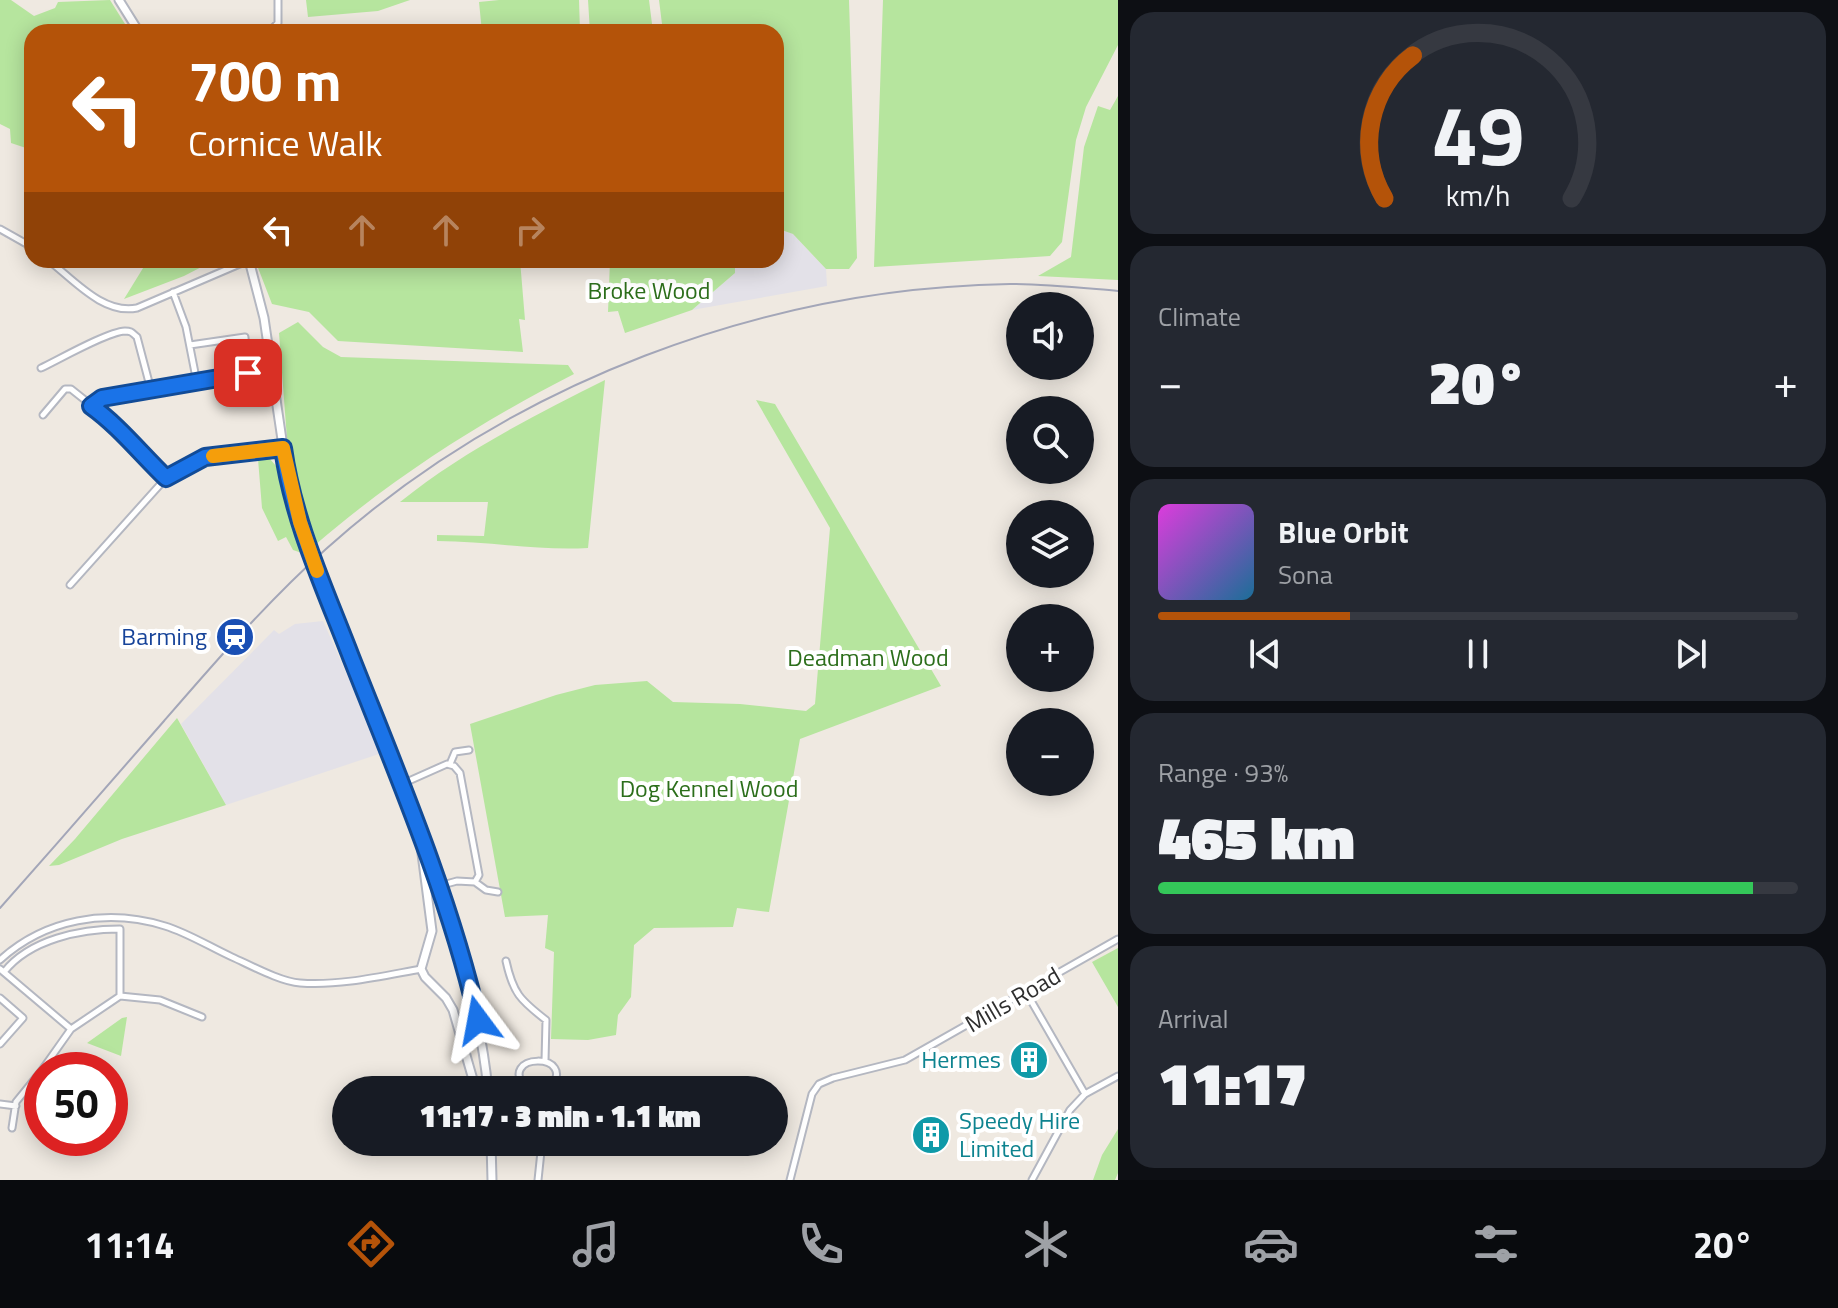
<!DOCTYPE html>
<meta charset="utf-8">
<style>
:root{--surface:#171b24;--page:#242831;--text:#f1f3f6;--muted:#9ea1a6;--line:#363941;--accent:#b45309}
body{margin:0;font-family:"Titillium Web",sans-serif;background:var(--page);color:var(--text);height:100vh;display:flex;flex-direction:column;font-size:30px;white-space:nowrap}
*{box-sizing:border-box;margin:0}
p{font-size:26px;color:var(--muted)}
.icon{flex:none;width:44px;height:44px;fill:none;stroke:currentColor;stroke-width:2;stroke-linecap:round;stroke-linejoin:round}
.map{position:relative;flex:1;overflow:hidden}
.drawer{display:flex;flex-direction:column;gap:12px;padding:12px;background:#0d0f14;width:720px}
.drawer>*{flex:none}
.hud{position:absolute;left:24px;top:24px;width:760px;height:244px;border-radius:24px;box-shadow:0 4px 20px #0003;background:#b45309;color:#fff;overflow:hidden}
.fabs{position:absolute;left:1006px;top:292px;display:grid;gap:16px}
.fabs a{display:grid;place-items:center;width:88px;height:88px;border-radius:50%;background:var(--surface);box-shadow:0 4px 20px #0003;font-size:40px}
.speed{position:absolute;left:24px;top:1052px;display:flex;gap:16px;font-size:40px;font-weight:700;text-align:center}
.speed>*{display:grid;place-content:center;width:104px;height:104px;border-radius:50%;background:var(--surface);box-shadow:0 4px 20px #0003;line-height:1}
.speed .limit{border:12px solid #d22;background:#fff;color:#111}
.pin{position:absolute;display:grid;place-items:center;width:68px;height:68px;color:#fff;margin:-34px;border-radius:16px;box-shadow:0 4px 12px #0006}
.me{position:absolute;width:88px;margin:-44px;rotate:347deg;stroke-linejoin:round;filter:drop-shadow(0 0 6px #0008)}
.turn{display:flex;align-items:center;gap:28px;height:168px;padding:0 32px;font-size:36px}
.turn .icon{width:104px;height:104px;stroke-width:2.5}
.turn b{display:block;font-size:56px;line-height:68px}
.lanes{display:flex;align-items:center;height:76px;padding:0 32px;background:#0003;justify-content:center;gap:40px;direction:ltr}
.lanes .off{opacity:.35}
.big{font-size:60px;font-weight:800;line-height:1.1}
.drawer .widget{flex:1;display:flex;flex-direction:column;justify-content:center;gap:12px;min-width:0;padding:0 28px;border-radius:24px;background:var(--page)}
.drawer .dial{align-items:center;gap:0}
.dial svg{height:208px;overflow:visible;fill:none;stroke:var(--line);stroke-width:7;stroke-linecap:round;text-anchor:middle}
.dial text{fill:var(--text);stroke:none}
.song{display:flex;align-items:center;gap:24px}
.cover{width:96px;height:96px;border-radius:12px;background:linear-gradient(135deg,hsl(300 70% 55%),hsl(200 70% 35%))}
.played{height:8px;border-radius:4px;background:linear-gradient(90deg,var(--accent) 30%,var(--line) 30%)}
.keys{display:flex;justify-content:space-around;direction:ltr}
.heat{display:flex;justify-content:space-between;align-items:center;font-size:44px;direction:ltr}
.charge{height:12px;border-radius:6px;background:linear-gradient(90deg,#34c759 93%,var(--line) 0)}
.trip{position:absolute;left:332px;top:1076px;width:456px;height:80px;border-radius:40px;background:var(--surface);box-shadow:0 4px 20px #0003;font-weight:800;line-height:80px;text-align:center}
.dock{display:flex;height:128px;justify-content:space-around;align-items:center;background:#090b0e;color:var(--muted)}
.dock .icon{width:56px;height:56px}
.dock .on{color:var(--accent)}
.dock b{font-size:36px;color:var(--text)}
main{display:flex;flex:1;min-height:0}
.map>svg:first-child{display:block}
.industrial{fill:#e3e1e8}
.green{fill:#b6e59e}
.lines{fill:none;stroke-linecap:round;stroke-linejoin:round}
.street-casing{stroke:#b4b7c1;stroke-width:9}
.secondary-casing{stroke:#b4b7c1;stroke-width:11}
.street{stroke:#fff;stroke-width:5}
.secondary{stroke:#fff;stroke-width:7}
.rail{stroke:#a3a6b8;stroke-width:2}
.secondary-bridge-casing{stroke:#b4b7c1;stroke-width:11;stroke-linecap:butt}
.secondary-bridge{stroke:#fff;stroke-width:7}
.route-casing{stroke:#114b97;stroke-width:20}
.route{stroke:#1a73e8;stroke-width:14}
.slow{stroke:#f59e0b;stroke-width:14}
.labels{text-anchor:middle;stroke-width:8;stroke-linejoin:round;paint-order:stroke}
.park-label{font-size:24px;fill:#2c6e1b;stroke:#fff}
.transit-label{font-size:24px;fill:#164399;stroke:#fff;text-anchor:end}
.street-label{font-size:24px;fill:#2e2e2e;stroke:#fff}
.culture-label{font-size:24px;fill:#0d838f;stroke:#fff;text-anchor:end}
</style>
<main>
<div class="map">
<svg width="1118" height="1180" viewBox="0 0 1118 1180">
<rect width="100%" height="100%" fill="#efe9e1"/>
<path class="industrial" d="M776 228 793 234 826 269 827 286 692 310 735 273V260H776Z
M323 621 382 753 226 805 181 724 274 630 279 634 295 624Z"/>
<path class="green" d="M0 0H11L34 16 55 8 58 2 110 0 130 32H32V150L11 143 10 129 0 124Z
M306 0H410L378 11 308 17Z
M499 0H579L580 32H482L479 2Z
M588 0H649L653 32H590Z
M659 0H849L857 258 849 269H826L793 234 776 228V32H663Z
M883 0H1118V45L1086 107 1076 140 1062 242 1050 256 874 267Z
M1118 96V280L1038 276 1071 257 1084 147 1098 106 1110 110Z
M148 260H215L184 276 124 299Z
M255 260H520L525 320 519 319 523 352 338 341 309 312 272 304Z
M610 260H735V273L692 310 625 333 618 311 608 312Z
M298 322 323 347 341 357 568 365 574 374C480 422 394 477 315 545L288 452 279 333Z
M605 380 588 548C538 551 487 541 437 541V535L484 536 488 502H400C462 452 533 416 605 380Z
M756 400 775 404 941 686 800 739 769 912 737 908 733 927 654 928 634 945 631 997 618 1015 616 1035 588 1040 551 1039 554 952 545 948 548 915 505 917 470 724 556 695 595 685 647 681 673 702 740 704 806 711 815 704 830 528Z
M258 459H270L276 466 302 553 293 550 286 537 278 541 262 508Z
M177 718 226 805 122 839 59 865 49 866 75 839Z
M1118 948V1007L1092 962Z
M127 1017 121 1056 87 1043 122 1018Z
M1118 1129V1173L1115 1180H1093L1102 1155Z"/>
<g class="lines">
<defs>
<path id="street" d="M262 32 273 28 278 23V0
M0 229 32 247
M48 260C73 279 103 315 137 308L249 260
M173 292 186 327 197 383
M41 368C60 359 107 332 125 331 132 331 132 333 137 337L151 390
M91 406 102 398 248 373 245 337 190 345
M43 415 65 389H71L110 420 122 435 166 478
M70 585 166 478 205 457 283 448
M450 764 455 752 469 750
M402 784 447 764 454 766 460 773 479 875 475 882 457 881 439 886
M475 882 486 890 498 892
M0 960C45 919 107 908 165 926 188 933 210 947 232 957 250 965 281 982 300 983 340 986 382 976 421 969
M506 961C513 993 520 1000 546 1020L545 1061
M0 969 71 1029 120 996
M4 972C30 939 81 929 120 929V996L160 1000 202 1017
M1026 992 1085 1094
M0 998 23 1018 0 1044
M42 1070 71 1029
M488 1086 522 1085
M527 1090C493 1052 582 1051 549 1090
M0 1104 16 1106
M12 1128 16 1102 42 1070
M538 1180 542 1142
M790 1180 812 1094 819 1084 833 1078 905 1060 1118 939
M1032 1180 1070 1110 1085 1094 1118 1076"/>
<path id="secondary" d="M119 0 139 32
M249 260 264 318 285 460 308 548
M322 585C355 664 387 744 416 825 448 912 479 997 488 1090
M421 846 432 931 421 969 425 977 446 998 453 1010 476 1090
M491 1142 492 1180"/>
</defs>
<use href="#street" class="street-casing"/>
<use href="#secondary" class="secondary-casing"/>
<use href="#street" class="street"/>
<use href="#secondary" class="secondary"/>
<path class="rail" d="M0 908C55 846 110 783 164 721 216 661 267 602 326 549 511 383 763 288 1010 284 1046 284 1082 288 1118 291"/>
<defs>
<path id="secondary-bridge" d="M308 548 322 585"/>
</defs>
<use href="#secondary-bridge" class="secondary-bridge-casing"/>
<use href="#secondary-bridge" class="secondary-bridge"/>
</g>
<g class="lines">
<defs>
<path id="route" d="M248 373 102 398 91 406C119 426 141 454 166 478L205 457 283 448C293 521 325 589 351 657 398 776 449 895 478 1020"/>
</defs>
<use href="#route" class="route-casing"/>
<use href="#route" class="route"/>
<path class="slow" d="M213 456 283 448 300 522 317 571"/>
</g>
<defs>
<symbol id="station-disc" viewBox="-11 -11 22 22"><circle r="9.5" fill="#1a4fb4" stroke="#fff"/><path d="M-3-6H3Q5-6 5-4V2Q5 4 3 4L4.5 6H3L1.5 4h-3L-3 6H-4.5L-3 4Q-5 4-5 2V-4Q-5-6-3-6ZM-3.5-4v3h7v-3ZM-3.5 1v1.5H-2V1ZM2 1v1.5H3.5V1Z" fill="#fff"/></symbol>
<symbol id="building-disc" viewBox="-11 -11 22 22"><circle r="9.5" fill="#0f9aa8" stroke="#fff"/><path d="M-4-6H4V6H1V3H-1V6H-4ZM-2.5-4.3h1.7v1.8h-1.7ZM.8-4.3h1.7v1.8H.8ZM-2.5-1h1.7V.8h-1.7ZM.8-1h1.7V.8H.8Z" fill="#fff"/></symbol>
</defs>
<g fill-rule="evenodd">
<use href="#station-disc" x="213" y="615" width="44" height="44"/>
<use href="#building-disc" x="1007" y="1038" width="44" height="44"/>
<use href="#building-disc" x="909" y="1113" width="44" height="44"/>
</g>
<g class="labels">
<g class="park-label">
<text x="649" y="299">Broke Wood</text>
<text x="868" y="666">Deadman Wood</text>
<text x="709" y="797">Dog Kennel Wood</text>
</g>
<g class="transit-label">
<text x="207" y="645">Barming</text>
</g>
<g class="street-label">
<text transform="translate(1013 1000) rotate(-30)" y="8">Mills Road</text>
</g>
<g class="culture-label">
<text x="1001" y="1068">Hermes</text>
<text x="959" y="1129" text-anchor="start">Speedy Hire<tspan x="959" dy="28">Limited</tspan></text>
</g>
</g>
</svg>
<div class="fabs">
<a><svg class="icon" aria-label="sound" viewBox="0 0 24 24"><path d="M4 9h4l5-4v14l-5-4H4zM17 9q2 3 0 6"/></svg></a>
<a><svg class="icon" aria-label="search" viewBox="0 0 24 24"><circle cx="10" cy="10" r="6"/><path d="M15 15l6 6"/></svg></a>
<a><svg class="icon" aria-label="layers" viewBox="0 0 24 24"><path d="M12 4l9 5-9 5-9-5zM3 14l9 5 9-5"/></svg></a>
<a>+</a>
<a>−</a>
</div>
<div class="speed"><div class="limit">50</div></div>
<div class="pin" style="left:248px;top:373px;background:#d93025"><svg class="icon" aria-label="arrive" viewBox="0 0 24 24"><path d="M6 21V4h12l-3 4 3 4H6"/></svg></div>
<svg class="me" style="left:478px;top:1020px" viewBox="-20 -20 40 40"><path d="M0-17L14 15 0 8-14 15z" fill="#1a73e8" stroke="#fff" stroke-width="4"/></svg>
<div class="trip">11:17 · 3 min · 1.1 km</div>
<div class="hud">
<div class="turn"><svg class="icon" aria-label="left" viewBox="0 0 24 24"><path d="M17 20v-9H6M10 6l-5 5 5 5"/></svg><div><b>700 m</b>Cornice Walk</div></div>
<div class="lanes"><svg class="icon" aria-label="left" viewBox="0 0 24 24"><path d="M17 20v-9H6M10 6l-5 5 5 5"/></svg><svg class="icon off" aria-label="ahead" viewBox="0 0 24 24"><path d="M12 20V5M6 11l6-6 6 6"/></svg><svg class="icon off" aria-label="ahead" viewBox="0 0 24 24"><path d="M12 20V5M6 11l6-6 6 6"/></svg><svg class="icon off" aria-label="right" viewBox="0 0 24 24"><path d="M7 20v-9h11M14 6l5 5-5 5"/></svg></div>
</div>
</div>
<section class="drawer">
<div class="widget dial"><svg viewBox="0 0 100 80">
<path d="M14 69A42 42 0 1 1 86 69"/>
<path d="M14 69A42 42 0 0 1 25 14" stroke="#b45309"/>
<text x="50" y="56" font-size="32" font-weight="700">49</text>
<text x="50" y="72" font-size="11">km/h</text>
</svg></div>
<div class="widget"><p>Climate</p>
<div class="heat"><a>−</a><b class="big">20°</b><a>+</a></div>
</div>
<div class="widget">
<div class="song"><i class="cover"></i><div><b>Blue Orbit</b><p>Sona</p></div></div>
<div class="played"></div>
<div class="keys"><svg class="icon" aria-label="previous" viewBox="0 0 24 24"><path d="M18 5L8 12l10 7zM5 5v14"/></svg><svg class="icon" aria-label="pause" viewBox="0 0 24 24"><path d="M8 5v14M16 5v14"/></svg><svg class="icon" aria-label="next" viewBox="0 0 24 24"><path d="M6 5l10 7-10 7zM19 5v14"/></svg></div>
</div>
<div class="widget"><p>Range · 93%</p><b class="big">465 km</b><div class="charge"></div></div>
<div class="widget"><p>Arrival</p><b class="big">11:17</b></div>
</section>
</main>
<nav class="dock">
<b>11:14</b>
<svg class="icon on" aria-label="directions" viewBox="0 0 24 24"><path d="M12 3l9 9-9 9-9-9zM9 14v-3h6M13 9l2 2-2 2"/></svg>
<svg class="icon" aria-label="music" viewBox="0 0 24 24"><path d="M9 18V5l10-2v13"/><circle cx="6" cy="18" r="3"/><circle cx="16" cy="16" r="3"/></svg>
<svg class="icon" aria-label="phone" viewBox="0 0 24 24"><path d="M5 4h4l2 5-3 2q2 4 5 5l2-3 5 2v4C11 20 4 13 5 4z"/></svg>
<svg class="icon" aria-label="climate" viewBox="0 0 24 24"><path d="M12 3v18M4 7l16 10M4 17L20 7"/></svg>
<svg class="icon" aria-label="car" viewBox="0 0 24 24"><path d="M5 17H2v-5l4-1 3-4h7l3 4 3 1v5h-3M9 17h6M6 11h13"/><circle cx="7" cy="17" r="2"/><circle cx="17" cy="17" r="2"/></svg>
<svg class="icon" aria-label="filters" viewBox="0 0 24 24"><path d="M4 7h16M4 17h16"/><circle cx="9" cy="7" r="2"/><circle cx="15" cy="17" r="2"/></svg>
<b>20°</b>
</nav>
